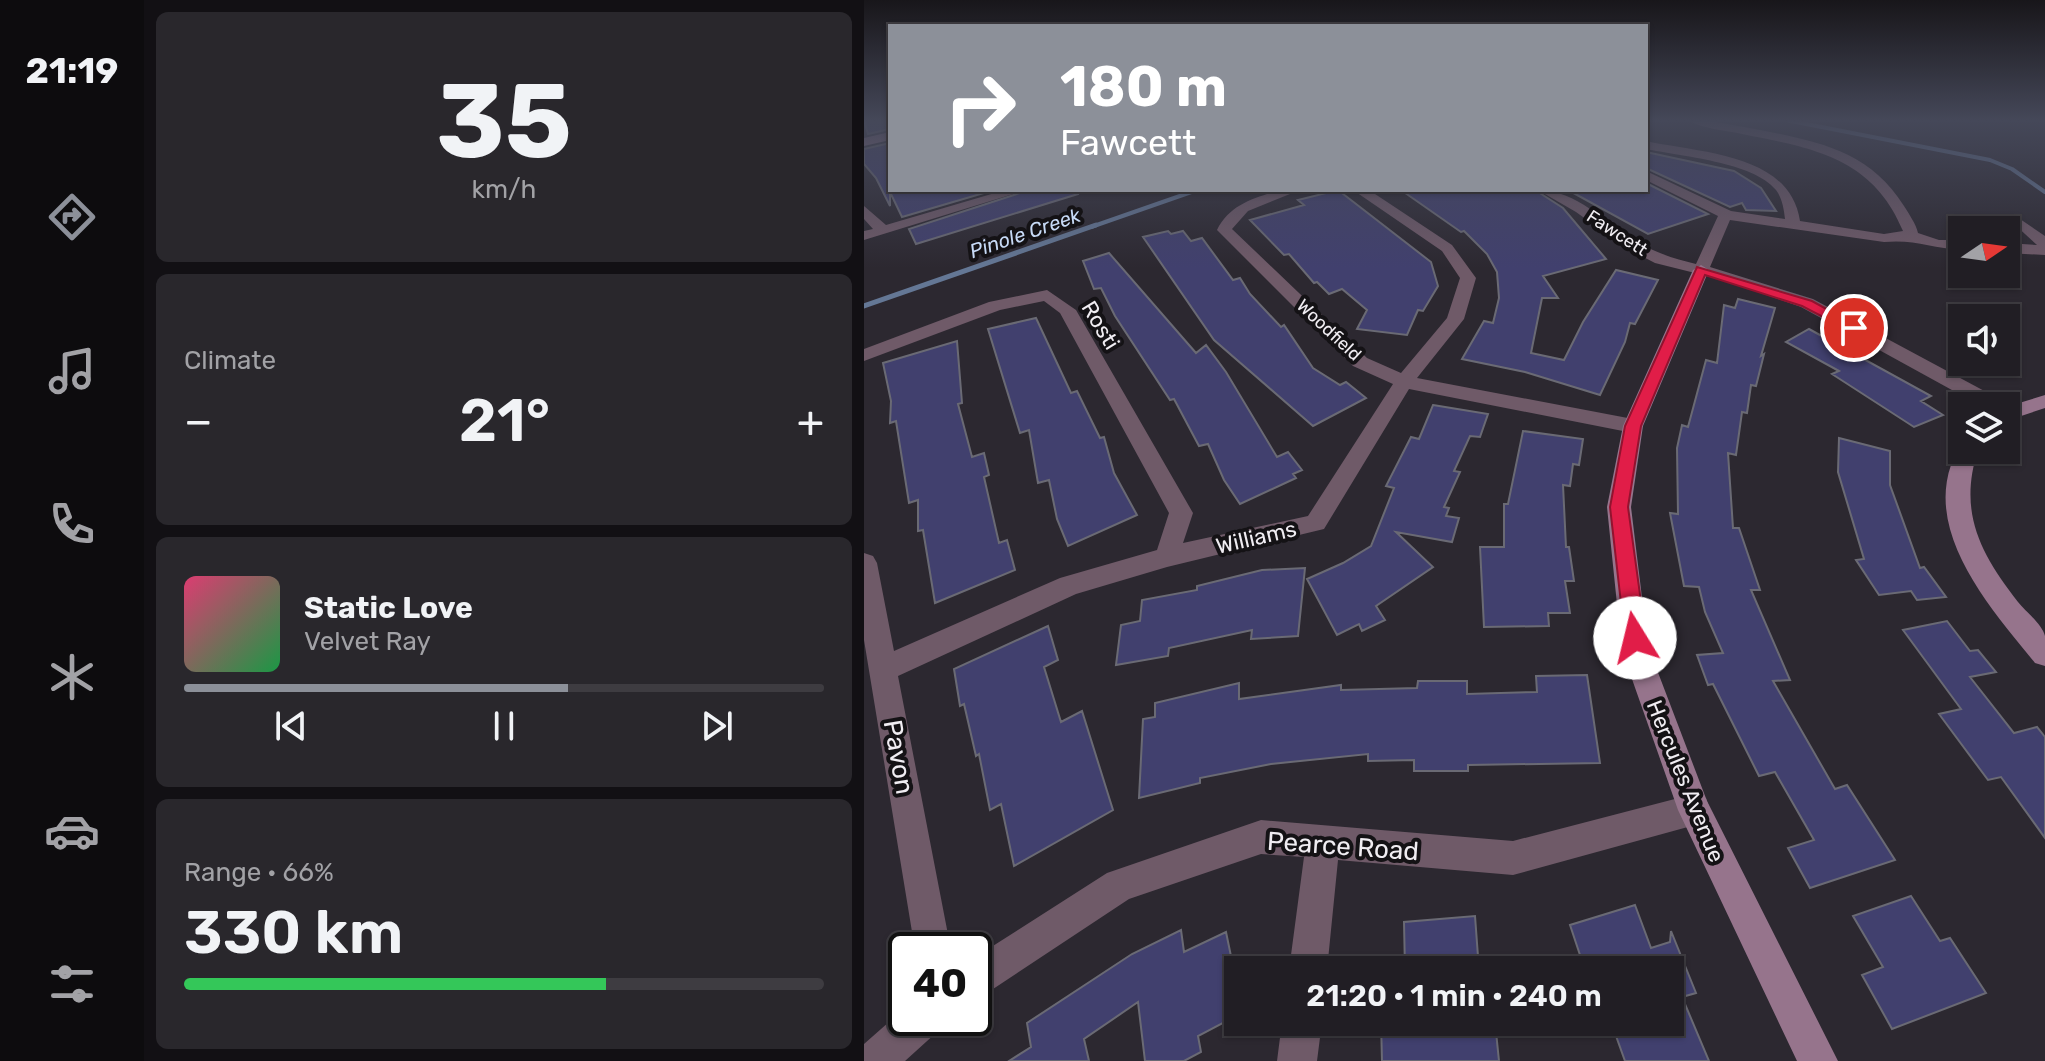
<!DOCTYPE html>
<meta charset="utf-8">
<style>
:root{--surface:#211e24;--page:#29272c;--text:#f1f3f6;--muted:#a2a2a6;--line:#3e3c41;--accent:#8c9099}
body{margin:0;font-family:Rubik,sans-serif;background:var(--page);color:var(--text);height:100vh;display:flex;flex-direction:column;font-size:30px;white-space:nowrap}
*{box-sizing:border-box;margin:0}
p{font-size:26px;color:var(--muted)}
.icon{flex:none;width:44px;height:44px;fill:none;stroke:currentColor;stroke-width:2;stroke-linecap:round;stroke-linejoin:round}
.map{position:relative;flex:1;overflow:hidden}
.panel{display:flex;flex-direction:column;gap:12px;padding:12px;background:#121014;width:720px}
.panel>*{flex:none}
.guide{position:absolute;left:24px;top:24px;width:760px;height:168px;border-radius:0px;box-shadow:0 2px 6px #0004,0 0 0 2px var(--line);background:#8c9099;color:#fff;overflow:hidden}
.needle{width:52px;rotate:77deg}
.controls{position:absolute;left:1084px;top:216px;display:grid;gap:16px}
.controls a{display:grid;place-items:center;width:72px;height:72px;border-radius:0px;background:var(--surface);box-shadow:0 2px 6px #0004,0 0 0 2px var(--line);font-size:40px}
.speed{position:absolute;left:24px;top:932px;display:flex;gap:16px;font-size:40px;font-weight:700;text-align:center}
.speed>*{display:grid;place-content:center;width:104px;height:104px;border-radius:50%;background:var(--surface);box-shadow:0 2px 6px #0004,0 0 0 2px var(--line);line-height:1}
.speed .limit{border:4px solid #111;border-radius:12px;background:#fff;color:#111}
.pin{position:absolute;display:grid;place-items:center;width:68px;height:68px;color:#fff;margin:-34px;border:4px solid #fff;border-radius:50%;box-shadow:0 2px 8px #0007}
.me{position:absolute;width:88px;margin:-44px;rotate:351deg;stroke-linejoin:round;filter:drop-shadow(0 0 6px #0008)}
.turn{display:flex;align-items:center;gap:28px;height:168px;padding:0 40px;font-size:36px}
.turn .icon{width:104px;height:104px;stroke-width:2.5}
.turn b{display:block;font-size:56px;line-height:68px}
.big{font-size:60px;font-weight:600;line-height:1.1}
.panel .tile{flex:1;display:flex;flex-direction:column;justify-content:center;gap:12px;min-width:0;padding:0 28px;border-radius:12px;background:var(--page)}
.panel .dial{align-items:center;gap:0}
.dial b{font-size:104px;line-height:1}
.song{display:flex;align-items:center;gap:24px}
.cover{width:96px;height:96px;border-radius:12px;background:linear-gradient(135deg,hsl(340 70% 55%),hsl(140 70% 35%))}
.played{height:8px;border-radius:4px;background:linear-gradient(90deg,var(--accent) 60%,var(--line) 60%)}
.keys{display:flex;justify-content:space-around;direction:ltr}
.heat{display:flex;justify-content:space-between;align-items:center;font-size:44px;direction:ltr}
.charge{height:12px;border-radius:6px;background:linear-gradient(90deg,#34c759 66%,var(--line) 0)}
.trip{position:absolute;left:360px;top:956px;width:460px;height:80px;border-radius:0px;background:var(--surface);box-shadow:0 2px 6px #0004,0 0 0 2px var(--line);font-weight:600;line-height:80px;text-align:center}
main{display:flex;flex:1;min-height:0}
.menu{display:flex;flex-direction:column;width:144px;justify-content:space-around;align-items:center;background:#0d0c0e;color:var(--muted)}
.menu .icon{width:56px;height:56px}
.menu .on{color:var(--accent)}
.menu b{font-size:36px;color:var(--text)}
.map>svg:first-child{display:block}
.lines{fill:none;stroke-linecap:round;stroke-linejoin:round}
.stream-far1{stroke:#647795;stroke-width:4}
.stream{stroke:#647795;stroke-width:5}
.building{fill:#41406e;stroke:#6a6a74;stroke-width:2}
.street{fill:#6f5a68;fill-rule:evenodd}
.secondary{fill:#96748c;fill-rule:evenodd}
.route{fill:#e11d48;stroke:#92132f;stroke-width:2}
.labels{text-anchor:middle;stroke-width:8;stroke-linejoin:round;paint-order:stroke}
.far-street-label{font-size:18px;fill:#f0edf2;stroke:#141215}
.far-water-label{font-size:20px;font-style:italic;fill:#c7daf6;stroke:#141215}
.street-label{font-size:22px;fill:#f0edf2;stroke:#141215}
.near-street-label{font-size:26px;fill:#f0edf2;stroke:#141215}
</style>
<main>
<nav class="menu">
<b>21:19</b>
<svg class="icon on" aria-label="directions" viewBox="0 0 24 24"><path d="M12 3l9 9-9 9-9-9zM9 14v-3h6M13 9l2 2-2 2"/></svg>
<svg class="icon" aria-label="music" viewBox="0 0 24 24"><path d="M9 18V5l10-2v13"/><circle cx="6" cy="18" r="3"/><circle cx="16" cy="16" r="3"/></svg>
<svg class="icon" aria-label="phone" viewBox="0 0 24 24"><path d="M5 4h4l2 5-3 2q2 4 5 5l2-3 5 2v4C11 20 4 13 5 4z"/></svg>
<svg class="icon" aria-label="climate" viewBox="0 0 24 24"><path d="M12 3v18M4 7l16 10M4 17L20 7"/></svg>
<svg class="icon" aria-label="car" viewBox="0 0 24 24"><path d="M5 17H2v-5l4-1 3-4h7l3 4 3 1v5h-3M9 17h6M6 11h13"/><circle cx="7" cy="17" r="2"/><circle cx="17" cy="17" r="2"/></svg>
<svg class="icon" aria-label="filters" viewBox="0 0 24 24"><path d="M4 7h16M4 17h16"/><circle cx="9" cy="7" r="2"/><circle cx="15" cy="17" r="2"/></svg>
</nav>
<section class="panel">
<div class="tile dial"><b>35</b><p>km/h</p></div>
<div class="tile"><p>Climate</p>
<div class="heat"><a>−</a><b class="big">21°</b><a>+</a></div>
</div>
<div class="tile">
<div class="song"><i class="cover"></i><div><b>Static Love</b><p>Velvet Ray</p></div></div>
<div class="played"></div>
<div class="keys"><svg class="icon" aria-label="previous" viewBox="0 0 24 24"><path d="M18 5L8 12l10 7zM5 5v14"/></svg><svg class="icon" aria-label="pause" viewBox="0 0 24 24"><path d="M8 5v14M16 5v14"/></svg><svg class="icon" aria-label="next" viewBox="0 0 24 24"><path d="M6 5l10 7-10 7zM19 5v14"/></svg></div>
</div>
<div class="tile"><p>Range · 66%</p><b class="big">330 km</b><div class="charge"></div></div>
</section>
<div class="map">
<svg width="1181" height="1061" viewBox="0 0 1181 1061">
<rect width="100%" height="100%" fill="#2c2830"/>
<g class="lines">
<path class="stream-far1" d="M922 120 1126 160 1148 169 1181 192
M227 227 333 190"/>
<path class="stream" d="M0 306 232 225"/>
</g>
<path class="building" d="M0 120H26V129L4 134Z
M26 143V190H130L38 217 26 192V206L12 178 0 164V149Z
M782 152 870 171 897 188 912 211 882 210 878 203 866 207 782 168Z
M782 183 844 214 784 234 704 190H782Z
M165 190H213L214 194 52 244 45 229Z
M474 190 567 262 574 286 559 311 554 310 543 335 493 329 503 310 478 289 465 294 453 282 450 283 425 254 420 255 386 220 440 205 434 200Z
M537 190H671L699 208 742 259 679 276 694 298H678L667 353 700 360 719 322 752 270 794 280 771 324 766 323 761 342 736 395 661 372 598 359 620 321 629 323 635 298 633 272 623 254 600 231 597 232Z
M304 231 307 234 319 231 327 241 338 238 369 280 376 278 386 294 417 327 420 325 449 368 476 385 482 382 502 398 449 426 350 340 279 237Z
M245 253 332 353 342 345 362 372 413 457 424 452 438 470 429 474 432 478 376 504 360 480 344 444 335 446 310 399 306 400 251 316 237 288 230 289 219 261Z
M874 299 911 308 897 356 900 354 892 386 887 385 883 413 878 412 872 455 864 453 869 528H875L896 590H887L926 680 909 681 971 789 983 785 1031 860 946 888 924 848 950 840 911 772 895 776 849 684 844 685 833 655 859 653 841 612 835 587 820 586 806 513 814 514 813 448 818 425 824 427 842 360 853 363 860 305 871 308Z
M172 318 207 393 213 391 236 438 240 437 250 473 273 515 204 546 193 519 185 480 174 483 165 430 156 433 124 329Z
M945 329 1067 396 1057 401 1079 415 1050 427 968 374 975 371 922 342Z
M93 341 98 403 94 404 108 457 120 453 125 475 120 477 135 543 143 540 151 570 71 603 59 530 54 531V500L45 503 32 421 26 423 27 401 19 363Z
M569 405 624 414 616 437 606 436 590 471 596 472 580 507 585 508 582 516 595 518 588 542 532 532 569 567 512 606 521 620 498 631 495 624 473 635 443 579 479 563 507 546 530 488 522 486 547 437 555 439Z
M659 431 719 439 715 465 709 464 706 486 699 485 702 547H705L710 581H701L706 613H684L685 626 620 627 616 547H640V504H644Z
M975 438 1026 451V485L1056 568 1060 567 1082 597 1053 600 1047 591 1015 595 992 560 1000 559 974 472Z
M441 568 434 636 387 639 388 630 305 648 304 656 252 665 257 625 276 621 278 600 333 590V586L398 570Z
M1083 621 1106 651 1114 650 1132 672 1106 677 1150 733 1173 727 1181 737V838L1137 777 1124 780 1075 714 1097 709 1039 630Z
M184 626 194 660 180 667 197 722 218 711 249 810 150 866 137 804 126 810 115 754 112 756 100 704 96 706 90 669Z
M723 675 736 763 604 765V771H550V760L504 761V754L407 764 336 778V783L275 798 279 719 291 717V703L375 683V699L477 685V690L553 688 554 681H603V694L673 692 672 676Z
M1047 896 1076 941 1086 938 1122 993 1028 1029 998 975 1019 967 989 916Z
M771 905 787 948 806 942 807 931 832 993 818 997 845 1061H761L747 1022H806V970H721L706 925Z
M611 916 615 970H541L540 922Z
M317 930 320 952 362 932 374 990V1015L334 1036 337 1052 320 1061H281L274 1002 220 1039 225 1061H145L167 1047 163 1023 268 954Z
M517 1022H631L635 1061H518Z"/>
<g class="lines">
<path class="street" d="M824 120C847 120 869 125 891 129 952 141 1005 150 1040 206 1045 214 1052 224 1054 233L1075 240H1098V250C1068 248 1050 239 1020 242L866 220 846 267 949 299 1139 401 1142 406H1117L937 307 859 280 791 263 762 248 712 212 674 190C713 190 741 223 773 242 792 253 811 259 832 264L854 216 782 180V171L867 211 921 219C920 209 918 198 912 190 890 162 815 156 782 149V141C836 153 926 153 936 221L1020 234 1039 231C1009 158 949 148 878 134 861 130 838 129 824 120Z
M141 190H162L0 240V231L9 229 0 219V206L22 225Z
M416 190H436L384 211 368 229 503 358 537 373 583 318 596 278 578 251 489 190H505L588 245 612 278 600 319 553 378 769 419 779 426 769 433 545 389 460 529 303 567 212 594 34 676 87 950H51L0 640V553L9 556 13 563 30 651 196 578 293 550 305 513 196 313 180 301 136 310 0 361V349L125 302 183 290 212 310 329 513 319 543 444 516 529 384 489 366 353 230C366 204 390 198 416 190Z
M1156 219 1181 236V255L1142 253V243L1173 245 1149 223Z
M830 794 842 798 846 810 842 822 649 875 474 860 463 970H425L440 857 397 854 265 899 123 993 110 999V958L243 873 397 820 649 841Z
M42 1007V1018H79L73 1032 41 1061H0V1044Z
M418 1022H458L453 1061H413Z"/>
<path class="secondary" d="M26 132V140L0 146V138Z
M837 265 845 270 779 426 767 507 780 614 790 662 843 801 974 1061H933L814 810 762 662 754 614 743 507 759 426 829 270Z
M1181 395V408L1142 421V407Z
M1098 444V450H1114C1094 512 1116 553 1154 602 1161 611 1178 624 1181 636 1181 644 1181 657 1181 666L1171 663C1129 611 1062 537 1087 465 1090 457 1092 449 1098 444Z"/>
</g>
<linearGradient id="sky" x2="0" y2="1"><stop stop-color="#18161a"/><stop offset="0.45" stop-color="#454859"/><stop offset="1" stop-color="#454859" stop-opacity="0"/></linearGradient>
<rect width="1181" height="268" fill="url(#sky)"/>
<path class="route" d="M833 267 948 301 997 328 986 331 938 306 841 275 777 426 764 507 782 638 779 644 771 647 764 644 761 638 746 507 761 426Z"/>
<g class="labels">
<g class="far-street-label">
<text transform="translate(753 233) rotate(33)" y="6">Fawcett</text>
<text transform="translate(465 330) rotate(43)" y="6">Woodfield</text>
</g>
<g class="far-water-label">
<text transform="translate(161 233) rotate(-19)" y="7">Pinole Creek</text>
</g>
<g class="street-label">
<text transform="translate(237 325) rotate(59)" y="8">Rosti</text>
<text transform="translate(392 537) rotate(-13)" y="8">Williams</text>
<text transform="translate(822 781) rotate(68)" y="8">Hercules Avenue</text>
</g>
<g class="near-street-label">
<text transform="translate(35 757) rotate(80)" y="9">Pavon</text>
<text transform="translate(479 846) rotate(4)" y="9">Pearce Road</text>
</g>
</g>
</svg>
<div class="controls">
<a><svg class="needle" viewBox="-14 -14 28 28"><path d="M0-13l5 13h-10z" fill="#e53935"/><path d="M0 13l5-13h-10z" fill="#a2a2a6"/></svg></a>
<a><svg class="icon" aria-label="sound" viewBox="0 0 24 24"><path d="M4 9h4l5-4v14l-5-4H4zM17 9q2 3 0 6"/></svg></a>
<a><svg class="icon" aria-label="layers" viewBox="0 0 24 24"><path d="M12 4l9 5-9 5-9-5zM3 14l9 5 9-5"/></svg></a>
</div>
<div class="speed"><div class="limit">40</div></div>
<div class="pin" style="left:990px;top:328px;background:#d93025"><svg class="icon" aria-label="arrive" viewBox="0 0 24 24"><path d="M6 21V4h12l-3 4 3 4H6"/></svg></div>
<svg class="me" style="left:771px;top:638px" viewBox="-20 -20 40 40"><circle r="19" fill="#fff"/><path d="M0-13L10 11 0 6-10 11z" fill="#e11d48"/></svg>
<div class="trip">21:20 · 1 min · 240 m</div>
<div class="guide">
<div class="turn"><svg class="icon" aria-label="right" viewBox="0 0 24 24"><path d="M7 20v-9h11M14 6l5 5-5 5"/></svg><div><b>180 m</b>Fawcett</div></div>
</div>
</div>
</main>
